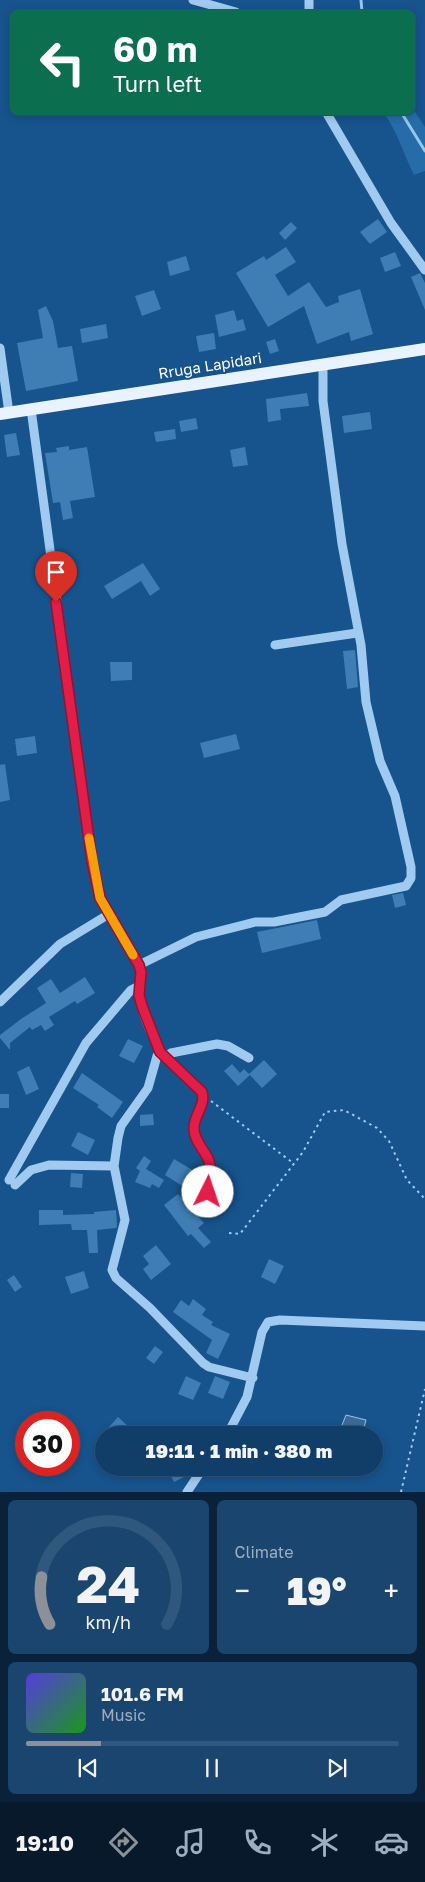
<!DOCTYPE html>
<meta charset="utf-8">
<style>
:root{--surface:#113e69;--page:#1a456f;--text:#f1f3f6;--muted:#9caec0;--line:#30577d;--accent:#8c9099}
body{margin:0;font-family:"Golos Text",sans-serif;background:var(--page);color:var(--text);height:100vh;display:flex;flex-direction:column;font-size:19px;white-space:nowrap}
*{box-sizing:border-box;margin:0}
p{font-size:16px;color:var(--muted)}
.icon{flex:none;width:28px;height:28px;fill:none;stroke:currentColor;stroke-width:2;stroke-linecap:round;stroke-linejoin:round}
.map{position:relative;height:1492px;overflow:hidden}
.side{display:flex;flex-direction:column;gap:8px;padding:8px;background:#09223a;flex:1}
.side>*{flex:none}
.hud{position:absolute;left:10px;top:10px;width:405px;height:105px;border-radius:8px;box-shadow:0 2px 8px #0003,0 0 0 1px var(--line);background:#0b6e4f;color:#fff;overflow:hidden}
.speed{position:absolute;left:15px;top:1411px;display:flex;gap:10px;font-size:25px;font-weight:700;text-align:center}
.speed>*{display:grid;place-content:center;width:65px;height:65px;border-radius:50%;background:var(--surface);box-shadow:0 2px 8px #0003,0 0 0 1px var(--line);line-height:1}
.speed .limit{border:8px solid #d22;background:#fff;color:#111}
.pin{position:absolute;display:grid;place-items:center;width:42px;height:42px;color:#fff;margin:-51px -21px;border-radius:50% 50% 50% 0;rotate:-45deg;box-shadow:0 0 5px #0007}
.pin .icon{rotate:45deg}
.me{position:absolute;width:55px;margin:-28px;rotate:4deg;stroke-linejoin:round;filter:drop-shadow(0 0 4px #0008)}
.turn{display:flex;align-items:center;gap:18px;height:105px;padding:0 20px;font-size:22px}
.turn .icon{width:65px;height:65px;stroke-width:2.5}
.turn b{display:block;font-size:35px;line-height:42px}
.big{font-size:38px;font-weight:800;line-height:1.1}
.side .card{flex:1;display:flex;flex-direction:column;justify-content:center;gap:8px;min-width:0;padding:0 18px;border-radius:8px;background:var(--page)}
.side .dial{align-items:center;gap:0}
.dial svg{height:130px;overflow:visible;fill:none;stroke:var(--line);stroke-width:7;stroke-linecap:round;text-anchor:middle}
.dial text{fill:var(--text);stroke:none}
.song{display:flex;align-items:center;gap:15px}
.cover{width:60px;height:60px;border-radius:8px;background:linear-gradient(135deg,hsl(250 70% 55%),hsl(120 70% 35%))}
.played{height:5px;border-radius:2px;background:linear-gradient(90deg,var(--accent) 20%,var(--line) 20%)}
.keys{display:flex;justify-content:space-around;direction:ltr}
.heat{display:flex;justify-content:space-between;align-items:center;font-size:28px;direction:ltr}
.side .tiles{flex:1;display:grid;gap:8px;grid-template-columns:1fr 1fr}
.card:last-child{grid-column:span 2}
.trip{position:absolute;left:95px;top:1426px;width:288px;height:50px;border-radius:25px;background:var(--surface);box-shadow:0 2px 8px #0003,0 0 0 1px var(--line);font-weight:800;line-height:50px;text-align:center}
.tabs{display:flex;height:80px;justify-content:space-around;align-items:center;background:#07192a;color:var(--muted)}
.tabs .icon{width:35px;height:35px}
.tabs .current{color:var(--accent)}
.tabs b{font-size:22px;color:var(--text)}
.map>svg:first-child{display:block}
.green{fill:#266ca8}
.water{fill:#3d6a93;stroke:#93c7f2}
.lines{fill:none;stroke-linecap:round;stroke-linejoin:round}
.stream{stroke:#93c7f2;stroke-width:3}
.building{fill:#3f7eb4}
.path{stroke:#a0caef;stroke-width:2;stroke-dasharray:2.5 4;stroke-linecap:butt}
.minor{stroke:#a0caef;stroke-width:9}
.major{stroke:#e8f3ff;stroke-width:12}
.route-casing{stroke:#92132f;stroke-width:12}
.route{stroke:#e11d48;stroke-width:9}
.slow{stroke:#f59e0b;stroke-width:9}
.labels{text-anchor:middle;stroke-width:4;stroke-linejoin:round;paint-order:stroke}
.street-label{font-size:15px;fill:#fff;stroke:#17538c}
</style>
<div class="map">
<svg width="425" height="1492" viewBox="0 0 425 1492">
<rect width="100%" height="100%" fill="#17538c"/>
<path class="green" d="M413 97 415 112 425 127V171L414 175C403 153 398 133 384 113L412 112Z"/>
<path class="water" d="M346 1415 366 1420 362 1435H338Z"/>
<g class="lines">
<path class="stream" d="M361 0 362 12
M401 112 425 151"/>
</g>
<path class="building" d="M378 219 387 232 370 244 360 232Z
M291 222 297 228 285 240 279 233Z
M286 247 296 262 275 275 288 296 309 282 326 307 339 302 338 296 360 289 373 334 351 341 349 332 317 344 304 306 268 327 236 273 264 256 266 260Z
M395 252 401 266 385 272 380 258Z
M186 256 190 270 170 276 167 262Z
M420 273 425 283V310L411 277Z
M154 290 161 309 142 316 135 296Z
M46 306 53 321 58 348 72 346 78 381 26 391 17 343 43 338 38 310Z
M234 310 237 321 243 319 246 330 219 337 215 315Z
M106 324 108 338 82 343 80 329Z
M214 333 216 349 199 352 196 336Z
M275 339 279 351 270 354 266 342Z
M307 393 309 406 280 409 281 420 268 422 266 399Z
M370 412 372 429 344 433 342 416Z
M196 418 198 429 181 432 179 421Z
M175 429 176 439 156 442 154 432Z
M16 433 20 455 7 457 4 435Z
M69 446V450L87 447 95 497 70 501 73 518 63 520 60 502 53 503 45 453 57 452 56 448Z
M245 447 248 465 233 467 230 450Z
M143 563 160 589 150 596 141 581 112 599 104 586Z
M355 650 358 687 347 689 343 651Z
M110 662H132V680L111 681Z
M236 734 240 749 204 758 200 743Z
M35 736 37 753 17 756 15 739Z
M5 764 10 800 0 802V765Z
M403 893 406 905 395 908 392 895Z
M317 920 321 939 262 953 257 932Z
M85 977 95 993 77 1004 75 1001 49 1017 54 1025 45 1031 41 1025 32 1030 30 1027 10 1043V1050L0 1038V1035L21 1019 46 1003 37 988 51 979 60 993Z
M128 1039 143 1046 134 1063 119 1056Z
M264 1060 277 1074 262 1088 249 1074Z
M232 1064 240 1073 244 1069 250 1075 238 1086 224 1071Z
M29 1066 39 1089 26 1095 17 1072Z
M82 1073 123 1102 112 1118 97 1107 99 1105 73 1088Z
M0 1094H9V1108H0Z
M153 1114 154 1125 140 1126V1115Z
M78 1132 95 1140 88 1155 71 1146Z
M144 1156 151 1161 146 1169 164 1180 159 1188 152 1184 150 1188 135 1182 140 1171 136 1168Z
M174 1159 194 1171 184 1187 165 1175Z
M71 1173 83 1174 82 1188 70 1187Z
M178 1194 204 1223 198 1228 211 1242 204 1248 191 1234 188 1236 164 1205Z
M39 1210H63V1215L94 1214V1212L116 1210 117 1227 116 1228 97 1230 98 1253H89L87 1230H72L71 1224 39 1225Z
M156 1245 171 1264 151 1280 143 1269 149 1264 143 1256Z
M269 1259 284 1266 275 1284 261 1277Z
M84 1271 89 1288 71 1294 65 1277Z
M14 1275 22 1287 15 1292 7 1280Z
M193 1299 206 1309 202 1315 213 1322 211 1325 230 1334 218 1359 206 1353 212 1340 173 1312 181 1300 189 1306Z
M155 1346 163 1352 154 1364 146 1358Z
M186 1376 201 1383 193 1400 178 1394Z
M215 1376 230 1382 223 1399 208 1393Z
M118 1417 131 1429 125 1435H102Z
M183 1468H196L192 1473 174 1482 170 1474Z"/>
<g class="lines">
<path class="path" d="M211 1101 293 1163
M229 1233 240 1234 303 1152 325 1112 344 1110 377 1128 389 1141 407 1180 425 1199
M401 1492 425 1389"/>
<path class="minor" d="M193 0 236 12
M309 0V12
M326 112 391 223 425 270
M0 348 9 413
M31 409 92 861 100 898 139 965C142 976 138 986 140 997 142 1016 152 1034 160 1052L157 1056 148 1088 121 1126 118 1138 114 1166 125 1220 112 1270 116 1278 150 1308 203 1363 209 1367 253 1378
M275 645 357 633
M139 965 196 937 255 922H274L325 912 341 900 406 886 411 878V867L395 796 380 761 366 702 361 645 342 544 323 401V365
M0 1002 60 944 109 914
M160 1052 202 1092C206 1106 193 1116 194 1129 194 1141 205 1150 209 1161 212 1170 209 1182 208 1192
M165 1057 171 1053 217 1044 228 1046 249 1058
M9 1180 86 1043 131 990 139 986
M15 1185 31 1170 49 1165 114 1166
M227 1435 247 1397 262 1332 268 1322 280 1320 425 1326
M187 1492 203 1468"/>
<path class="major" d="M0 414 425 349"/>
</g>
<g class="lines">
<defs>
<path id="route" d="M56 602 92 861 100 898 139 965 141 972 139 995 142 1006 160 1052 202 1092C206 1106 193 1116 194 1129 194 1141 205 1150 209 1161 212 1170 209 1182 208 1192"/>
</defs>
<use href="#route" class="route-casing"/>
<use href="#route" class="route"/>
<path class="slow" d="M89 838 100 898 133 955"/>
</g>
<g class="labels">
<g class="street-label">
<text transform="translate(210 366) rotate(-9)" y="5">Rruga Lapidari</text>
</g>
</g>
</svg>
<div class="speed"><div class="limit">30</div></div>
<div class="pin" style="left:56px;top:602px;background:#d93025"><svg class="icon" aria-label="arrive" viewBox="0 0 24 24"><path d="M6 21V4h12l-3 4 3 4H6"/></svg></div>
<svg class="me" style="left:208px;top:1192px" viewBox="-20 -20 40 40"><circle r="19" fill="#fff"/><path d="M0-13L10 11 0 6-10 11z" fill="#e11d48"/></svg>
<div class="trip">19:11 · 1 min · 380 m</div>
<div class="hud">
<div class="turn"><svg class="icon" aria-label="left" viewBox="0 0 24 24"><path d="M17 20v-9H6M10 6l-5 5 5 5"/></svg><div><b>60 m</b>Turn left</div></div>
</div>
</div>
<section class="side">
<div class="tiles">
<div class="card dial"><svg viewBox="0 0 100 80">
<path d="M14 69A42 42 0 1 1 86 69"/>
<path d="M14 69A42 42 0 0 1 9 40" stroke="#8c9099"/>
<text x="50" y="56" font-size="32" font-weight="700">24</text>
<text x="50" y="72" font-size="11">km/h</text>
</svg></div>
<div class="card"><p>Climate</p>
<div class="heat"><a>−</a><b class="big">19°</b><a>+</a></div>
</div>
<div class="card">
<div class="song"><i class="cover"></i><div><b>101.6 FM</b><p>Music</p></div></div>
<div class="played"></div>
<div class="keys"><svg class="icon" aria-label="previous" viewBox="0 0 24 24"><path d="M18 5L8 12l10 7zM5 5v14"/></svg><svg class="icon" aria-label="pause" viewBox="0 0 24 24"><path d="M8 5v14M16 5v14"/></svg><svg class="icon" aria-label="next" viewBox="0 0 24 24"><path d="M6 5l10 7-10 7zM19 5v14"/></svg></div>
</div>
</div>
</section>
<nav class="tabs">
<b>19:10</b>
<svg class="icon current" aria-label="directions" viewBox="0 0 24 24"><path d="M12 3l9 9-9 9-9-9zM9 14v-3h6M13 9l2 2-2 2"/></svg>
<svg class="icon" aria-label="music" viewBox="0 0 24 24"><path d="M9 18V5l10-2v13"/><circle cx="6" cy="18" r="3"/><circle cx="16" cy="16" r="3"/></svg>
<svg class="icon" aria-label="phone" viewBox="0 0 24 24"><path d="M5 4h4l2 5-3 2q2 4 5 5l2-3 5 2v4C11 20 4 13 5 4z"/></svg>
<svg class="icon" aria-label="climate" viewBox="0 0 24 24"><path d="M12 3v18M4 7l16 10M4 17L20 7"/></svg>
<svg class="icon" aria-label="car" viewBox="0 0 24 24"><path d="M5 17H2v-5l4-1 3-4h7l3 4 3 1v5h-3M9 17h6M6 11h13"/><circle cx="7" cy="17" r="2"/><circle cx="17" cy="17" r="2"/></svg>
</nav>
